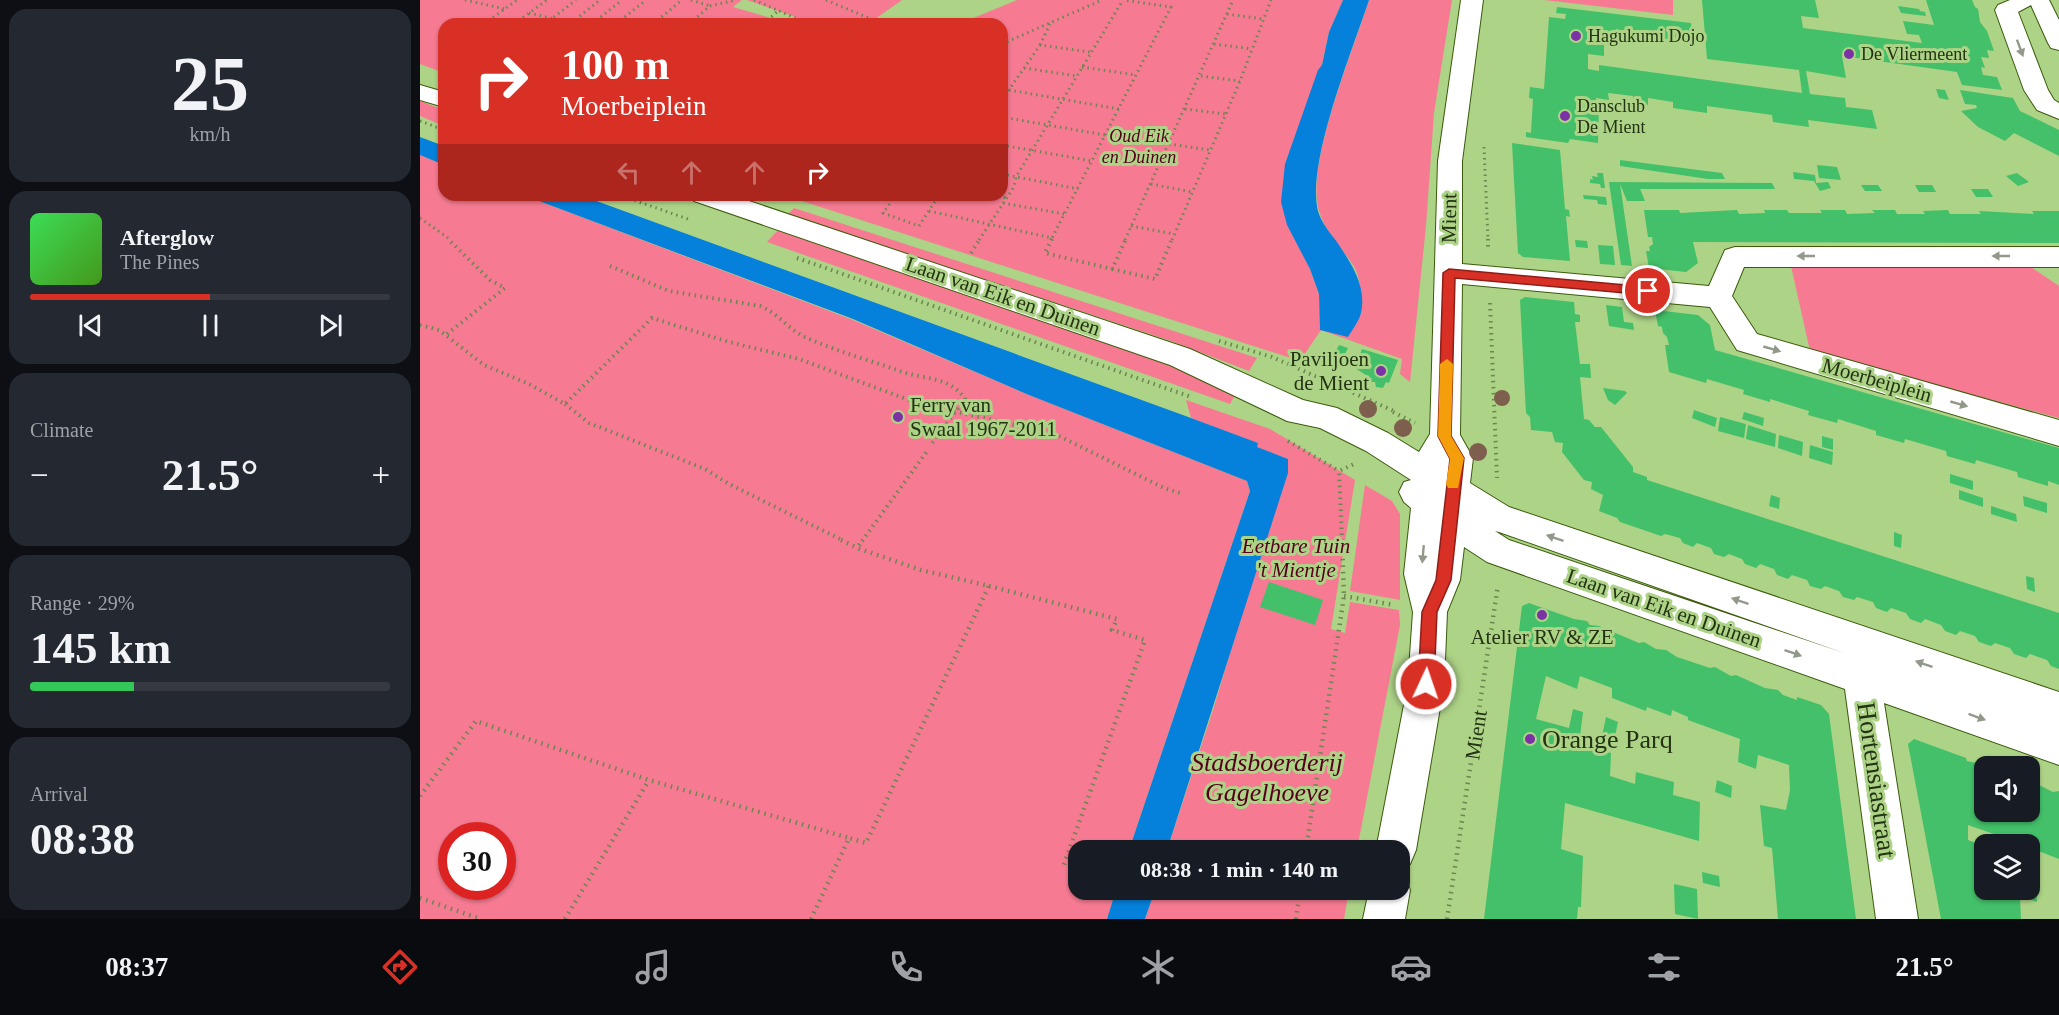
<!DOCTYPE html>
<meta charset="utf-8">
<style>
:root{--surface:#171b24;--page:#242831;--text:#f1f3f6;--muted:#9ea1a6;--line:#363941;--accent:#d93025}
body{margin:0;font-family:"Times New Roman",serif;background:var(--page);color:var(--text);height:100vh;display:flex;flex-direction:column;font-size:22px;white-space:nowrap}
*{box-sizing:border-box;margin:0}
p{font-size:20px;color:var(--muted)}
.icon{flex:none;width:33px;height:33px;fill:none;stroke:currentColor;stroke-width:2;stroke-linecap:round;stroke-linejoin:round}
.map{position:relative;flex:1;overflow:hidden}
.details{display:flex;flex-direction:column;gap:9px;padding:9px;background:#0d0f14;width:420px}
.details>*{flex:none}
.banner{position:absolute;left:18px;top:18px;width:570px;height:183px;border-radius:18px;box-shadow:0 2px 4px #0004;background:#d93025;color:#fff;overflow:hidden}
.controls{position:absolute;left:1554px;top:756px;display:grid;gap:12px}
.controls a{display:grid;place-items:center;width:66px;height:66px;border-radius:12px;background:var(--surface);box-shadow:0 2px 4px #0004;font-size:30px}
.speed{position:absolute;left:18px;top:822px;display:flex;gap:12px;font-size:30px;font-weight:700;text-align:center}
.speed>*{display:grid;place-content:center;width:78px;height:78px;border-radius:50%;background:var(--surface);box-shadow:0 2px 4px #0004;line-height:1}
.speed .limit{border:9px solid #d22;background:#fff;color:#111}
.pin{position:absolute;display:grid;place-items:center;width:51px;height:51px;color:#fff;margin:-26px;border:3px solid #fff;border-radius:50%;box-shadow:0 2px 6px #0007}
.me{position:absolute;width:66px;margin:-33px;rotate:3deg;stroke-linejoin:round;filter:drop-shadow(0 0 4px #0008)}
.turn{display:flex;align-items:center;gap:21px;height:126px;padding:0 24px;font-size:27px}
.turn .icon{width:78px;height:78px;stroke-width:2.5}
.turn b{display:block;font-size:42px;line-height:51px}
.lanes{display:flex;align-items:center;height:57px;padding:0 24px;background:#0003;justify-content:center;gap:30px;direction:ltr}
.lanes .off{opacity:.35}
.big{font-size:45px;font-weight:700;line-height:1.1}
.details .tile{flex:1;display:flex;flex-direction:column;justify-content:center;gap:9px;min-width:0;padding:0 21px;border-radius:18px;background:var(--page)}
.details .dial{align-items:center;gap:0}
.dial b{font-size:78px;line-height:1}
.song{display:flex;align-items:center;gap:18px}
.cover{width:72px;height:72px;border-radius:9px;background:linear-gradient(135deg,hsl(130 70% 55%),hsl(100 70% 35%))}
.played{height:6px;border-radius:3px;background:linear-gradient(90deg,var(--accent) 50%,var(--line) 50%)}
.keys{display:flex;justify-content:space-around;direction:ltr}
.heat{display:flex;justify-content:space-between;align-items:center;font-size:33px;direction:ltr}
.charge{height:9px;border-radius:4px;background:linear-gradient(90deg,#34c759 29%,var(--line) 0)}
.trip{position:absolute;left:648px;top:840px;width:342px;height:60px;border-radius:18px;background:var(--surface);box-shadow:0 2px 4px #0004;font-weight:700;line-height:60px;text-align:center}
.tab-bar{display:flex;height:96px;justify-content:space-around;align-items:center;background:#090b0e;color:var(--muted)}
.tab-bar .icon{width:42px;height:42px}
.tab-bar .selected{color:var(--accent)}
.tab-bar b{font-size:27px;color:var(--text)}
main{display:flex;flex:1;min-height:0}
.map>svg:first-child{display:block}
.green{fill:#f67b92;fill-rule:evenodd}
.water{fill:#0681db}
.building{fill:#43c069}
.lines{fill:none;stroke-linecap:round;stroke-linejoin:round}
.street-casing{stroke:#3b5b0b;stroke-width:2}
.path-far2{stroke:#6b8650;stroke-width:3;stroke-dasharray:1.5 4;stroke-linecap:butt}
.path-far1{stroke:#6b8650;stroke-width:4;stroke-dasharray:1.5 4.5;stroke-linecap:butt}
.path{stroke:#6b8650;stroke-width:4.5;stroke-dasharray:1.5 5;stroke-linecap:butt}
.street{fill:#fff;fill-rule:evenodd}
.tree{fill:#7e5f4d}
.oneway{fill:#92998a}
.route{fill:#d93025;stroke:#8d1f18;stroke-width:1.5}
.slow{fill:#f59e0b}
.poi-dot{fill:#7a32a5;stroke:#add387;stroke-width:2}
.labels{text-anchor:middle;stroke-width:6;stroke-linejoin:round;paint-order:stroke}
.far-poi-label{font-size:18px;fill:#243314;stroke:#add387;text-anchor:start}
.far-park-label{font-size:18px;font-style:italic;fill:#57001e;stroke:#add387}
.street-label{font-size:21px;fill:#243314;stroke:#add387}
.poi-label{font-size:21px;fill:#243314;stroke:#add387;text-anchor:end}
.park-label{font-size:21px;font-style:italic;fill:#57001e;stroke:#add387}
.near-poi-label{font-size:26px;fill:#243314;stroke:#add387;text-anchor:start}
.near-park-label{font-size:26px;font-style:italic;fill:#57001e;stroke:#add387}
.near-street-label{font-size:26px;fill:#243314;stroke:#add387}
</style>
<main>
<section class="details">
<div class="tile dial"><b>25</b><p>km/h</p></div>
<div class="tile">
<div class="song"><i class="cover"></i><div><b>Afterglow</b><p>The Pines</p></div></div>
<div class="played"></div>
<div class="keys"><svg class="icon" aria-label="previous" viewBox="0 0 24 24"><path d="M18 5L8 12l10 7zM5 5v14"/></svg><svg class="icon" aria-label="pause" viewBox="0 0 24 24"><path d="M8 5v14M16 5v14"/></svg><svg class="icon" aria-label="next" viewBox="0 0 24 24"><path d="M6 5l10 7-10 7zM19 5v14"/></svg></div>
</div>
<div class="tile"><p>Climate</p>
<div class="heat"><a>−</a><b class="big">21.5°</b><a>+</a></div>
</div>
<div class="tile"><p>Range · 29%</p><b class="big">145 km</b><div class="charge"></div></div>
<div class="tile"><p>Arrival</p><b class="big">08:38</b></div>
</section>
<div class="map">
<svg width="1639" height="919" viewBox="0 0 1639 919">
<rect width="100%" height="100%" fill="#add387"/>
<path class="green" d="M0 0H322L313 7 371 24H303L294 22 291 24H24V73L0 64Z
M327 0H482L448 24H395Z
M597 0H923L909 32 902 65 865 164 890 269 899 294 901 329 941 314C941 298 942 279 933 265 922 248 905 232 899 211 885 165 934 48 949 0H1032L1014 113 1006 226 990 382 980 374 982 359 901 330 880 361 363 195H582V24H539Z
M1124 0H1253V15Z
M0 101 24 110V126L0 116Z
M0 155 24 165V195H103L433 320 609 395 827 481 830 491 709 850H658V890H696L687 919H0ZM32 836H82V886H32Z
M374 208 837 358 829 371 751 341 368 214Z
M359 229 730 357 815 395 810 404 347 242Z
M1371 266 1611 267 1639 286V418L1390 351Z
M766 400 850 429 935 480 911 629 925 633 930 602 979 610 980 625 937 850H747L793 710 868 459 836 447 837 443 771 418Z
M945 485 972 501 980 514V600L930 591Z
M735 890H929L924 919H725Z"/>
<path class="water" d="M923 0H949C933 49 886 163 898 211 901 222 910 233 917 242 931 263 947 286 941 313 939 321 932 330 928 337L900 330 899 294 890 269 867 225 861 202 865 164 898 70 902 65 909 32Z
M0 137 24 146V165L0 155Z
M103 195H160L771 418 838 443 837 447 868 459V473L747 850H709L830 491 827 481 609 395 433 319Z
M696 890H735L725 919H687Z"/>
<path class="building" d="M1282 0H1395L1399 18 1381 16 1383 28 1502 43 1499 35 1487 34 1483 21 1514 25 1506 0H1552L1555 7 1558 9 1560 22 1567 31 1574 51 1567 50 1569 58 1561 57 1565 68 1561 67 1563 75 1577 77 1582 90 1542 85 1537 72 1422 56 1426 78 1386 71 1390 94 1425 98 1426 107 1452 110 1457 129 1388 120 1389 127 1353 122 1352 115 1287 106V113L1253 108V102L1228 98V105L1213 103V96L1188 93 1189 100 1176 98V104H1179L1178 143 1150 139 1148 143 1106 137V132L1111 133 1113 99 1109 98 1110 87 1124 89 1129 17 1145 19 1146 14 1136 13 1137 7 1271 23 1272 42 1184 31V56L1168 54V69L1179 71V65L1382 93 1379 70 1287 59Z
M1478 6 1499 9 1500 11 1505 12 1506 16 1481 13Z
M1516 89 1525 90 1529 100 1519 98Z
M1540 90 1593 98 1600 111 1639 130V156L1594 133 1585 141 1558 127 1541 111 1557 108 1556 105 1545 104Z
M1092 143 1140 150 1145 209 1149 210 1150 217 1146 216 1150 261 1103 257 1098 253Z
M1200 160 1302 173 1305 179H1288L1200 166Z
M1397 165 1417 167 1421 180 1399 178Z
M1373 172 1395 175 1396 183 1408 182 1411 188 1400 191 1394 181 1374 179Z
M1177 173H1183L1185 188H1181L1180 184 1170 183V179L1173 180 1172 176 1178 177Z
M1597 173 1609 182 1598 186 1586 176Z
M1189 182 1352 183 1355 189H1220L1225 201H1207L1200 184 1212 266 1201 265Z
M1441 185H1458L1462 191H1445Z
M1495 185H1512L1516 192H1499Z
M1551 189H1568L1573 197H1556Z
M1163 195 1186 197 1187 205 1178 204 1177 200 1164 199Z
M1224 210H1259L1260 213 1317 210 1319 214 1345 213 1344 210H1367L1369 213H1402L1400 210H1425L1427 214 1455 213 1452 210H1475L1477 214H1505L1503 211 1528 210 1530 214H1561L1559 211 1614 214 1612 211H1639V243L1273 242 1278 263 1266 272 1229 268 1226 251H1230L1229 247 1233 244 1232 237H1228Z
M1155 240 1167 241 1168 248 1156 247Z
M1178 245 1193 246 1195 265 1180 264Z
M1105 297 1154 302 1155 314 1160 315V322H1155L1160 364H1170L1171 378 1160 377 1164 419 1169 420 1175 427H1181L1213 467V472L1227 477V480L1639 613V669L1631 666 1627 660 1610 654 1606 658 1594 654 1590 648 1575 643 1571 646 1559 642 1555 636 1540 631 1536 635 1525 631 1521 625 1505 619 1501 623 1490 619 1486 613 1471 608 1467 612 1456 608 1453 602 1437 597 1434 600 1423 597 1419 591 1405 586 1401 589 1390 586 1387 580 1372 575 1368 579 1357 575 1354 569 1340 564 1336 568 1325 564 1322 559 1309 554 1304 557 1294 554 1291 548 1277 543 1273 547 1263 543 1260 538 1245 534 1241 536 1200 522 1197 518 1179 511 1183 495 1171 489 1172 482 1164 480 1142 452 1143 443 1135 442 1132 432 1111 430 1110 417 1106 413 1100 300Z
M1186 305 1202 307 1204 322 1213 323 1214 330 1189 326Z
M1235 310 1278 315 1290 325 1295 350 1639 448V485L1628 481V486L1598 477 1597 472 1556 460 1555 464 1527 456 1526 451 1485 439 1484 443 1456 435V431L1418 419 1417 423 1388 415 1389 411 1350 399V402L1323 394 1324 390 1287 379 1286 383 1249 372 1245 345H1249L1247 337 1243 333 1242 327 1238 326Z
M919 345 928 348 922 360 913 356Z
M942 349 978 360 969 383 966 382 963 388 956 387 955 382H949V377L935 368Z
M1183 388 1205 391 1207 393 1195 405 1188 400Z
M1274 410 1297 418 1295 427 1272 418Z
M1324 412 1344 418 1343 426 1322 419Z
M1300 417 1326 424 1324 438 1298 431Z
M1328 425 1356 434 1355 447 1326 439Z
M1359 435 1383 442 1382 456 1358 448Z
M1402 436 1413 439V450L1402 447Z
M1390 445 1413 452 1412 465 1389 458Z
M1530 474 1553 481V490L1530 483Z
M1539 490 1563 498V507L1539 499Z
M1351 495 1360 498 1359 509 1349 506Z
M1603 496 1627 503V513L1604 506Z
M1571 506 1596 514 1597 522 1571 514Z
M1474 532 1482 535 1481 548 1474 546Z
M1606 576 1614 578 1615 592 1607 589Z
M849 582 903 600 895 625 840 607Z
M1109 603 1154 619 1167 621 1170 625 1179 626 1219 643 1224 642 1236 649 1246 650 1257 657 1290 668 1295 667 1311 676 1316 675 1345 688 1358 690 1363 695 1377 700V697L1401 705 1409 714 1436 919H1358L1352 848 1344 846 1340 805 1366 810 1370 790 1369 765 1338 755 1336 769 1318 762 1320 739 1268 720V717L1252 710 1251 716 1227 707 1226 711 1192 698V688L1160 676 1157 689 1126 676 1116 719 1149 728 1153 709 1163 712 1159 745 1191 753 1190 776 1215 784 1216 772 1254 782 1253 795 1280 802 1279 841 1145 803 1141 849 1163 856 1161 907H1158L1157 919H1064L1102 606Z
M1186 717 1198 722 1194 741 1182 736Z
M1494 739 1546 758 1547 761 1570 766H1564V812H1610V783L1613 782 1633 792 1639 791V859L1611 848V842L1596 836 1597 842 1548 825V840L1564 846V890H1587V893L1600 898 1601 919H1521L1488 744Z
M1297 780 1312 786 1311 798 1295 792Z
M1282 872 1299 876 1300 887 1283 883Z
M1610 879 1616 881 1617 902 1601 896 1600 890H1610Z
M1254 884 1277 889 1278 919 1255 914Z"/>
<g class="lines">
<defs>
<path id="street" d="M1041 0H1063L1042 161V264L1289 286 1305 250 1315 247H1639V267H1324L1312 296 1337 334 1639 420V446L1317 350 1290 307 1042 284 1040 435 1053 458 1050 483 1089 507 1639 692V765L1464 703 1498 919H1456L1425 689 1067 562 1044 547 1040 580 1027 612 1024 684 996 850 990 864 980 869V850H956L988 684 993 612 984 574 991 508 984 502 979 492 984 482 991 480 946 451 900 428 867 421 750 365 274 201 270 195H311L770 349 883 400 917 408 968 433 999 452 1010 434 1018 161ZM1075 531 1079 532 1424 653 1089 540Z
M1590 0H1629L1639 20V50L1631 48 1628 43 1611 5 1598 12 1628 90 1634 100 1639 103V119L1617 110 1604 90 1575 10 1578 5Z
M0 85 24 92V107L0 100Z
M980 874 984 875 990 890 985 919H943L949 890H980Z"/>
</defs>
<use href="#street" class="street-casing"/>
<path class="path-far2" d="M45 0 85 9
M271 0 290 6
M334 0 389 24
M406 0 458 22 457 24
M109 13 156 24
M807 14 843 19
M151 23 180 0
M64 24 97 0
M94 24 127 0
M125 24 156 0
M172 24 202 0
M196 24 226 0
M233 24 262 0
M269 24 290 6 316 0
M343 24 358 11
M582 44 682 0
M794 44 832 49
M620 45 630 24
M662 67 716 75
M604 68 657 76
M781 76 820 81
M589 90 699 109
M582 100 620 45 670 52
M765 109 805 114
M0 121 24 130
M685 135 751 7 703 0
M749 144 790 150
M582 145 672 161
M1064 147 1068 240
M582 174 658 189
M731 184 772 192
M199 195 268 219
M476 195 463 213 499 226 519 195
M573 195 586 198
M583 203 644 214
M509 211 632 238 685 135 582 117
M0 218 31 240
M711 226 754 234
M559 240 594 187 596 177 703 0
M631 240 632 238
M705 240 813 0
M752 240 820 81 851 0"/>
<path class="path-far1" d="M632 239 625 253 692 269 706 239
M1068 239V250
M551 253 560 239
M377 258 771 397
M190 266 249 291 340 306C358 313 368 329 385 337 415 351 449 360 480 371 504 380 530 376 545 399L510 446
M692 269 735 279 752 239
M1070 303 1077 478
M0 325 19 330 64 365 109 384 145 404 232 318 309 342 379 359 516 410 537 412 633 433 744 488 760 493
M27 334 85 288 70 280 28 239
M799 341 852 357 974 411
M145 404 169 423 285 469 309 484 424 541
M973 412 995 423
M868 441 919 471
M442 541 508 450
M922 541 919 471 934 464"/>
<path class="path" d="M421 540 438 548
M569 586 697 619 692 630 725 640 643 867
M924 596 974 605
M0 796 56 721 229 780 429 838
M886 850 924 596 922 540
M0 898 61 919
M145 919 229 780
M391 919 429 838 446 843 569 586 501 570 437 548 443 540
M876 919 880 890
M1027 919 1078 585"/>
<use href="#street" class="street"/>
</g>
<g class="tree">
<circle cx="1082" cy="398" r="8"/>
<circle cx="948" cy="409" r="9"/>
<circle cx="983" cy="428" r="9"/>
<circle cx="1058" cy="452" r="9"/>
</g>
<defs><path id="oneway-solid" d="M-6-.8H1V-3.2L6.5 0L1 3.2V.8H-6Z" transform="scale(1.5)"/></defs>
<g class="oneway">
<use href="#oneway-solid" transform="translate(1600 48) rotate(70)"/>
<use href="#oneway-solid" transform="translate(1386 256) rotate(180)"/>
<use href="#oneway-solid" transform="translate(1581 256) rotate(180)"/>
<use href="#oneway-solid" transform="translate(1352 349) rotate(16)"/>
<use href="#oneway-solid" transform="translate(1539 404) rotate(16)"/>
<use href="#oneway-solid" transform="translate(1135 538) rotate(-161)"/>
<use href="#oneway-solid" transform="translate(1003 554) rotate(95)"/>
<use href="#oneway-solid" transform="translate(1320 601) rotate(-161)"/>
<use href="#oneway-solid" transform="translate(1373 653) rotate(19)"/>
<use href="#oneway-solid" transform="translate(1504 664) rotate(-161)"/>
<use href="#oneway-solid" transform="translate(1557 717) rotate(20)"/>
</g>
<path class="route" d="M1029 269 1228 287 1234 291 1228 295 1035 278 1031 436 1044 458 1031 580 1017 612 1014 684 1011 689 1006 691 1000 689 998 684 1002 612 1016 580 1030 459 1018 436 1023 273Z"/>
<path class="slow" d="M1027 359 1033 364 1031 436 1044 458 1038 488H1028L1026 484 1030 459 1018 436 1020 364Z"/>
<g class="poi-dot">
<circle cx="1156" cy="36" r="6"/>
<circle cx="1429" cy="54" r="6"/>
<circle cx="1145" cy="116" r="6"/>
<circle cx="961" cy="371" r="6"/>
<circle cx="478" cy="417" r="6"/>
<circle cx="1122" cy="615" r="6"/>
<circle cx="1110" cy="739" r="6"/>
</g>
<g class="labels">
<g class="far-poi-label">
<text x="1168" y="42">Hagukumi Dojo</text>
<text x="1441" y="60">De Vliermeent</text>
<text x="1157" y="112">Dansclub<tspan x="1157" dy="21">De Mient</tspan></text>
</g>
<g class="far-park-label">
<text x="719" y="142">Oud Eik<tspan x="719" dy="21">en Duinen</tspan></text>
</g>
<g class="street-label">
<text transform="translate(1029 218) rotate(-89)" y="7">Mient</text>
<text transform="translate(583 296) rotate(19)" y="7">Laan van Eik en Duinen</text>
<text transform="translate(1457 380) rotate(16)" y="7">Moerbeiplein</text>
<text transform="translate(1244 608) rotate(19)" y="7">Laan van Eik en Duinen</text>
<text transform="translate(1056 735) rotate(-81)" y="7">Mient</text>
</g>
<g class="poi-label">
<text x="949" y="366">Paviljoen<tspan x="949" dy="24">de Mient</tspan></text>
<text x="490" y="412" text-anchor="start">Ferry van<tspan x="490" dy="24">Swaal 1967-2011</tspan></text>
<text x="1122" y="644" text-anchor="middle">Atelier RV &amp; ZE</text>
</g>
<g class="park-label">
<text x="876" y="553">Eetbare Tuin<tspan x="876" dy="24">'t Mientje</tspan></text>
</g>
<g class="near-poi-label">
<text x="1122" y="748">Orange Parq</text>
</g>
<g class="near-park-label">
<text x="847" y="771">Stadsboerderij<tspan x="847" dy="30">Gagelhoeve</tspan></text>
</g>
<g class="near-street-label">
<text transform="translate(1457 780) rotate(82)" y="9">Hortensiastraat</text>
</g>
</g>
</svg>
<div class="controls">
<a><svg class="icon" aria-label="sound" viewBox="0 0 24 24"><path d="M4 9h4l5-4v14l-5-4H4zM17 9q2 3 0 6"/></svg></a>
<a><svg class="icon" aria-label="layers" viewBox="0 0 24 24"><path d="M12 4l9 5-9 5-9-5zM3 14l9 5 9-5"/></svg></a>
</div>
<div class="speed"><div class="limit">30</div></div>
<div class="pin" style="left:1228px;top:291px;background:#d93025"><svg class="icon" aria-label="arrive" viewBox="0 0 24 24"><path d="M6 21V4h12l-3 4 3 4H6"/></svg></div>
<svg class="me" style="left:1006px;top:684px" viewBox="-20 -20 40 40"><circle r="17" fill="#d93025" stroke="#fff" stroke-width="3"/><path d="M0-11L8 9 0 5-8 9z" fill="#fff"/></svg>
<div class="trip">08:38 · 1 min · 140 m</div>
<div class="banner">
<div class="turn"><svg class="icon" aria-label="right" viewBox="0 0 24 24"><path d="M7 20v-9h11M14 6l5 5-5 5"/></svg><div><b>100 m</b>Moerbeiplein</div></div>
<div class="lanes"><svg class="icon off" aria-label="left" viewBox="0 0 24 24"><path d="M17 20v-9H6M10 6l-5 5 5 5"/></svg><svg class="icon off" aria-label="ahead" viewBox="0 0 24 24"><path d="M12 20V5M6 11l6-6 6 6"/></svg><svg class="icon off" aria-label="ahead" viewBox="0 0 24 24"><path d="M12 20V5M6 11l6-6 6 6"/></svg><svg class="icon" aria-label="right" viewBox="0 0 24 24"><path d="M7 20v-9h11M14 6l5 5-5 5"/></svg></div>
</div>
</div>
</main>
<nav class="tab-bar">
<b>08:37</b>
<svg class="icon selected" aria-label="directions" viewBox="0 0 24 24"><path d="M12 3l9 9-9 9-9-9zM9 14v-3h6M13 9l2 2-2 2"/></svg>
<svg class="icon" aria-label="music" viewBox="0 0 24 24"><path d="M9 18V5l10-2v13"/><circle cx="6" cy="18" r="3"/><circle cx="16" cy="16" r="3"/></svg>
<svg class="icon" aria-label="phone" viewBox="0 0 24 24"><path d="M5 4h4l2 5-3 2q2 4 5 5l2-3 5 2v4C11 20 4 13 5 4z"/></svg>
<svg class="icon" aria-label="climate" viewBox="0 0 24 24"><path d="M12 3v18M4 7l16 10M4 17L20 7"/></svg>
<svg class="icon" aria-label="car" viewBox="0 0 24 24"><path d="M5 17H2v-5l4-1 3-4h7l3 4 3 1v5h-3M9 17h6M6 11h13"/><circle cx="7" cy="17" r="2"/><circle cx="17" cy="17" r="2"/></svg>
<svg class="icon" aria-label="filters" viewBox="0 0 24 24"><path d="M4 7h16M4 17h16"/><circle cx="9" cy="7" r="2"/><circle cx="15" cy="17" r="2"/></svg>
<b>21.5°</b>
</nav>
